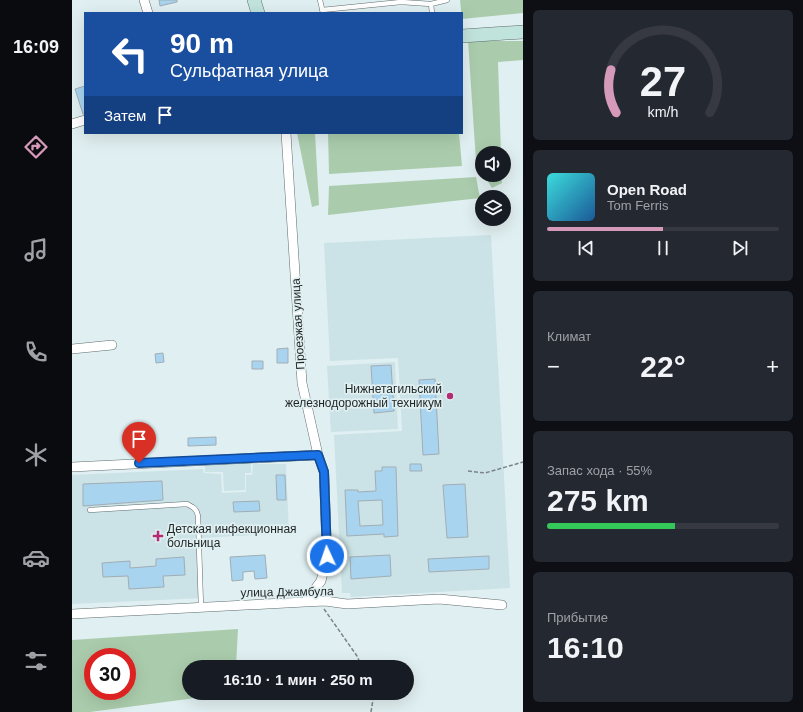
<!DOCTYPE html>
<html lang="ru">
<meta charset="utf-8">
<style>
:root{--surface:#171b24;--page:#242831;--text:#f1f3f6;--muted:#9ea1a6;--line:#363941;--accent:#d599ba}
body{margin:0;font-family:Helvetica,sans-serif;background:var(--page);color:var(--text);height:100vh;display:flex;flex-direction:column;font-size:15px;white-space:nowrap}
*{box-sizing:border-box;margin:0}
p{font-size:13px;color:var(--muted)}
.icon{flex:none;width:22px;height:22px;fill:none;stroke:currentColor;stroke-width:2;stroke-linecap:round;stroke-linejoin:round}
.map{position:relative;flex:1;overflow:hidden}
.details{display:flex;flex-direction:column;gap:10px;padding:10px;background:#0d0f14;width:280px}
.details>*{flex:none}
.top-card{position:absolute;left:12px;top:12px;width:379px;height:122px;border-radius:0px;box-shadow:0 4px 16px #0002;background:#1a4fa0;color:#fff;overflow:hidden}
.tools{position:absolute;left:403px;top:146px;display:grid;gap:8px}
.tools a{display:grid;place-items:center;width:36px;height:36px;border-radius:50%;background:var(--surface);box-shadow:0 4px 16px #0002;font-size:20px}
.speed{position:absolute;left:12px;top:648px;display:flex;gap:8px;font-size:20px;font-weight:700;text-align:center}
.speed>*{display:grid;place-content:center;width:52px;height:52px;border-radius:50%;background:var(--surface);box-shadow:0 4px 16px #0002;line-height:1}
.speed .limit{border:6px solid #d22;background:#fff;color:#111}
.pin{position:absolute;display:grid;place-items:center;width:34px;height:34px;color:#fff;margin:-41px -17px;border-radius:50% 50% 50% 0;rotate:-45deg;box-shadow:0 0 4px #0007}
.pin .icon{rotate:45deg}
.me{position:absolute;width:44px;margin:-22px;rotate:357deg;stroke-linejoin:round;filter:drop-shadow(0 0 3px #0008)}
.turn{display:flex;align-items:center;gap:14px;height:84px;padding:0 20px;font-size:18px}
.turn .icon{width:52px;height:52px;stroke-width:2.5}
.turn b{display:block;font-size:28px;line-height:34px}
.then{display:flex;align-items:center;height:38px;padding:0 20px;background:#0003;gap:8px;font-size:15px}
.big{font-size:30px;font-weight:600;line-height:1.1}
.details .card{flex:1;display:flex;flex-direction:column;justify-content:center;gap:6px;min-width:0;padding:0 14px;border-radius:6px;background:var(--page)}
.details .dial{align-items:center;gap:0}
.dial svg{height:104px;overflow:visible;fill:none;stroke:var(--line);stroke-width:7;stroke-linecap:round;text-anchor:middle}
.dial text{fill:var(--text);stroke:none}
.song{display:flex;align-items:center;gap:12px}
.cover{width:48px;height:48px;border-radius:6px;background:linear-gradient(135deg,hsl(180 70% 55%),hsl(210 70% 35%))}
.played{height:4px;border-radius:2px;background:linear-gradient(90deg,var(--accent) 50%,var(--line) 50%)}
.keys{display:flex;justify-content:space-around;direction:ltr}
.heat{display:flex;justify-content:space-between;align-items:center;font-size:22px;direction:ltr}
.charge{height:6px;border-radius:3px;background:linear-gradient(90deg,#34c759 55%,var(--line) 0)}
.trip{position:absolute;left:110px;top:660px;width:232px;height:40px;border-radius:20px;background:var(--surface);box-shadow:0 4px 16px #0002;font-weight:600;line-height:40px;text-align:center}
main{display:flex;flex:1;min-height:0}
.dock{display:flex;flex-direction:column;width:72px;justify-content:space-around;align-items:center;background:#090b0e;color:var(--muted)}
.dock .icon{width:28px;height:28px}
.dock .current{color:var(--accent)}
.dock b{font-size:18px;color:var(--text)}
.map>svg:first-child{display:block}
.built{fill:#cbe3e6}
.green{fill:#aaccac;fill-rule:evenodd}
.building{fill:#a8d4f0;stroke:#a2adb4;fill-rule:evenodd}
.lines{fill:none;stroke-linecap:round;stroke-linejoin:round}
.lane-casing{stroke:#5f6c6e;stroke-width:5.5}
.street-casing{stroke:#5f6c6e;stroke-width:10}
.secondary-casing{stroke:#5f6c6e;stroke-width:14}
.path{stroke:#7b8486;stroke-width:1.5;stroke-dasharray:4 2;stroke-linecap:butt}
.lane{stroke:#fff;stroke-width:4.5}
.street{stroke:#fff;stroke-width:9}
.secondary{stroke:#c0e3dc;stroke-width:13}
.route-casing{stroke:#114b97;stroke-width:10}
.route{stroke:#1a73e8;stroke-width:7}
.poi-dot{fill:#b32c71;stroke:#e0eff1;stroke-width:1.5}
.labels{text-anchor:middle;stroke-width:3.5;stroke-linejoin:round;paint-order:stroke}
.street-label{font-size:12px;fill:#1f2425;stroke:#e0eff1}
.poi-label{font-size:12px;fill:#1f2425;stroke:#e0eff1;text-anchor:end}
</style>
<main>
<nav class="dock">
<b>16:09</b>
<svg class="icon current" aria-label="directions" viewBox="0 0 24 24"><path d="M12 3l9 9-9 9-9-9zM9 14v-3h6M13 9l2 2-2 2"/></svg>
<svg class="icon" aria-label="music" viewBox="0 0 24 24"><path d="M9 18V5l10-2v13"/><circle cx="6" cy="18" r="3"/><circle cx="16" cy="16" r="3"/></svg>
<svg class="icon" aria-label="phone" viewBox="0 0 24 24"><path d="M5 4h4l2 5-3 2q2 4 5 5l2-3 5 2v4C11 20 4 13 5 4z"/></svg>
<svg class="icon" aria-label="climate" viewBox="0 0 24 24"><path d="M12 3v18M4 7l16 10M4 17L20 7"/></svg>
<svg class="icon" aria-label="car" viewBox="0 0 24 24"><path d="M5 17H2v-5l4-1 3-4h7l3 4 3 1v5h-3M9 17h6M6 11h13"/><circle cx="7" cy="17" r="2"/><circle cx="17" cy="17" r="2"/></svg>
<svg class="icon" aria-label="filters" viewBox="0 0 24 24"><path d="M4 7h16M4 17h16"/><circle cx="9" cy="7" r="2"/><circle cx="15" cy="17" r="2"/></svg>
</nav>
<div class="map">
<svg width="451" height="712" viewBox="0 0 451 712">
<rect width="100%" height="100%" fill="#e0eff1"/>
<path class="built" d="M419 235 438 588 279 597 278 593H270L262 435 330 431 326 358 258 361 252 243Z
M323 362 326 429 259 432 255 366Z
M179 462V473H173V490L152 491 151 472H133V464Z
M181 464H214L217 533 129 538 131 598 0 604V475L131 469 132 473 149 474 150 493 174 492V475H180Z"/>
<path class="green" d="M388 0H451V13L390 19Z
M396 41H451V60L426 62 429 153H410V171L404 161Z
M225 133H243L247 205 240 207Z
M256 133H387L390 166 257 174Z
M412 175H430V183L420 188Z
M404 177 408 198 256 215 257 186Z
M166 629 164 667H117V693H161L18 712H0V640ZM21 657H55V691H21Z"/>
<path class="building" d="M87 0H105V2L88 6Z
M13 86V114H11L3 89Z
M216 348V363H205V349Z
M91 353 92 362 84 363 83 354Z
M180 361H191V369H180Z
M319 365 322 411 302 413 299 366Z
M363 379 367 454 351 455 347 380Z
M144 437V445L116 446V438Z
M338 464H349L350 471H338Z
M310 467H324L326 536 312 537V534L275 536 273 490H286V492L304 491 303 471H310ZM310 500 311 525 288 526 286 501Z
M204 475H213L214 500H205Z
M90 481 91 500 11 506V484Z
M393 484 396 537 375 538 371 485Z
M187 501 188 511 162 512 161 502Z
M193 555 195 578 183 579 182 571 171 572V580L160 581 158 557Z
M318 555 319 576 279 579 278 557Z
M417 556V569L357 572 356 559Z
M112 557 113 575 91 576 92 587 57 589 56 576 31 577 30 563 58 561V568L84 566V559Z"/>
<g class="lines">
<defs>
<path id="lane" d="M248 0 251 13
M359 4 375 0
M250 10 329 2 359 4 360 13
M18 510 115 504C121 507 125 509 126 516L129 607"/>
<path id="street" d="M72 0 76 13
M0 124 13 120
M214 133 230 383 246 455 252 472 255 556 249 581 233 602
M0 349 40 345
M0 467 246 455
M0 614 233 602 253 601 275 604 367 599 430 605"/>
<path id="secondary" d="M182 0 186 13
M390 36 451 32"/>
</defs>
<use href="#lane" class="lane-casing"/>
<use href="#street" class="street-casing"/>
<use href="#secondary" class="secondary-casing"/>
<path class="path" d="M396 471 413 473 451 462
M252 609 285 656 290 667
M299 712 302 693"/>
<use href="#lane" class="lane"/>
<use href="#street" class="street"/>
<use href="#secondary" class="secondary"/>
</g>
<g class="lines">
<defs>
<path id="route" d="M67 463 246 455 252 472 255 556"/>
</defs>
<use href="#route" class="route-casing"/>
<use href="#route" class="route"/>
</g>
<g class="poi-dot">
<circle cx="378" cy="396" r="4"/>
<path d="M84 530h4v4h4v4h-4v4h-4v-4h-4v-4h4z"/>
</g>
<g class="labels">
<g class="street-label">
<text transform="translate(226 324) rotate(-93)" y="4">Проезжая улица</text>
<text transform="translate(215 592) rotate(-1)" y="4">улица Джамбула</text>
</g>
<g class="poi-label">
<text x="370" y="393">Нижнетагильский<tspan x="370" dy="14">железнодорожный техникум</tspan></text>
<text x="95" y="533" text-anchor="start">Детская инфекционная<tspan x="95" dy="14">больница</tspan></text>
</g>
</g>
</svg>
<div class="tools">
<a><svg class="icon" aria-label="sound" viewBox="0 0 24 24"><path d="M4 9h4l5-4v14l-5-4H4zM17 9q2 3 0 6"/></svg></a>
<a><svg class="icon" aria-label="layers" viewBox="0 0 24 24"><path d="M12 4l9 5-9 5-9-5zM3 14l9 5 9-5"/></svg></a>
</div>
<div class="speed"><div class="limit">30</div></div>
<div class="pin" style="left:67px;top:463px;background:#d93025"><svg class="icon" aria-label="arrive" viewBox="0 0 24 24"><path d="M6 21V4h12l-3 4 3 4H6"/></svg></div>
<svg class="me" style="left:255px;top:556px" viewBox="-20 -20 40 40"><circle r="17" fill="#1a73e8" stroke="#fff" stroke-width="3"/><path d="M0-11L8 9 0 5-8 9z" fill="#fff"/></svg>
<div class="trip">16:10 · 1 мин · 250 m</div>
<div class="top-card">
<div class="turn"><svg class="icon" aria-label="left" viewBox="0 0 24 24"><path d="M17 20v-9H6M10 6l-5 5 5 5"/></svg><div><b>90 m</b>Сульфатная улица</div></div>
<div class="then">Затем<svg class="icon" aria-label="arrive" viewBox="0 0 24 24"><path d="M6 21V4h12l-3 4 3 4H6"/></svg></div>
</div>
</div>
<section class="details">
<div class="card dial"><svg viewBox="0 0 100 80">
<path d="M14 69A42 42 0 1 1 86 69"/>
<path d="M14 69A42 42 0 0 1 10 36" stroke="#d599ba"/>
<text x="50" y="56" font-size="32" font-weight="700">27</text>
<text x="50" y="72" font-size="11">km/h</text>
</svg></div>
<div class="card">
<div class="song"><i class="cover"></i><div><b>Open Road</b><p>Tom Ferris</p></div></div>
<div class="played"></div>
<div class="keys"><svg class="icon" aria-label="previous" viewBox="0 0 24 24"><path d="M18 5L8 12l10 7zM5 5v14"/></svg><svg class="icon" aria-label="pause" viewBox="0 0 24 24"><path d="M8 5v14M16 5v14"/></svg><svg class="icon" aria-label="next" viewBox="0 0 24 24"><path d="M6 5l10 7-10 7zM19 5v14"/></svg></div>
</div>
<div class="card"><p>Климат</p>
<div class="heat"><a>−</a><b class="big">22°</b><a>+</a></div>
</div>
<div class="card"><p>Запас хода · 55%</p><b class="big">275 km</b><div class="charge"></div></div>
<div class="card"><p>Прибытие</p><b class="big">16:10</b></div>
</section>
</main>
